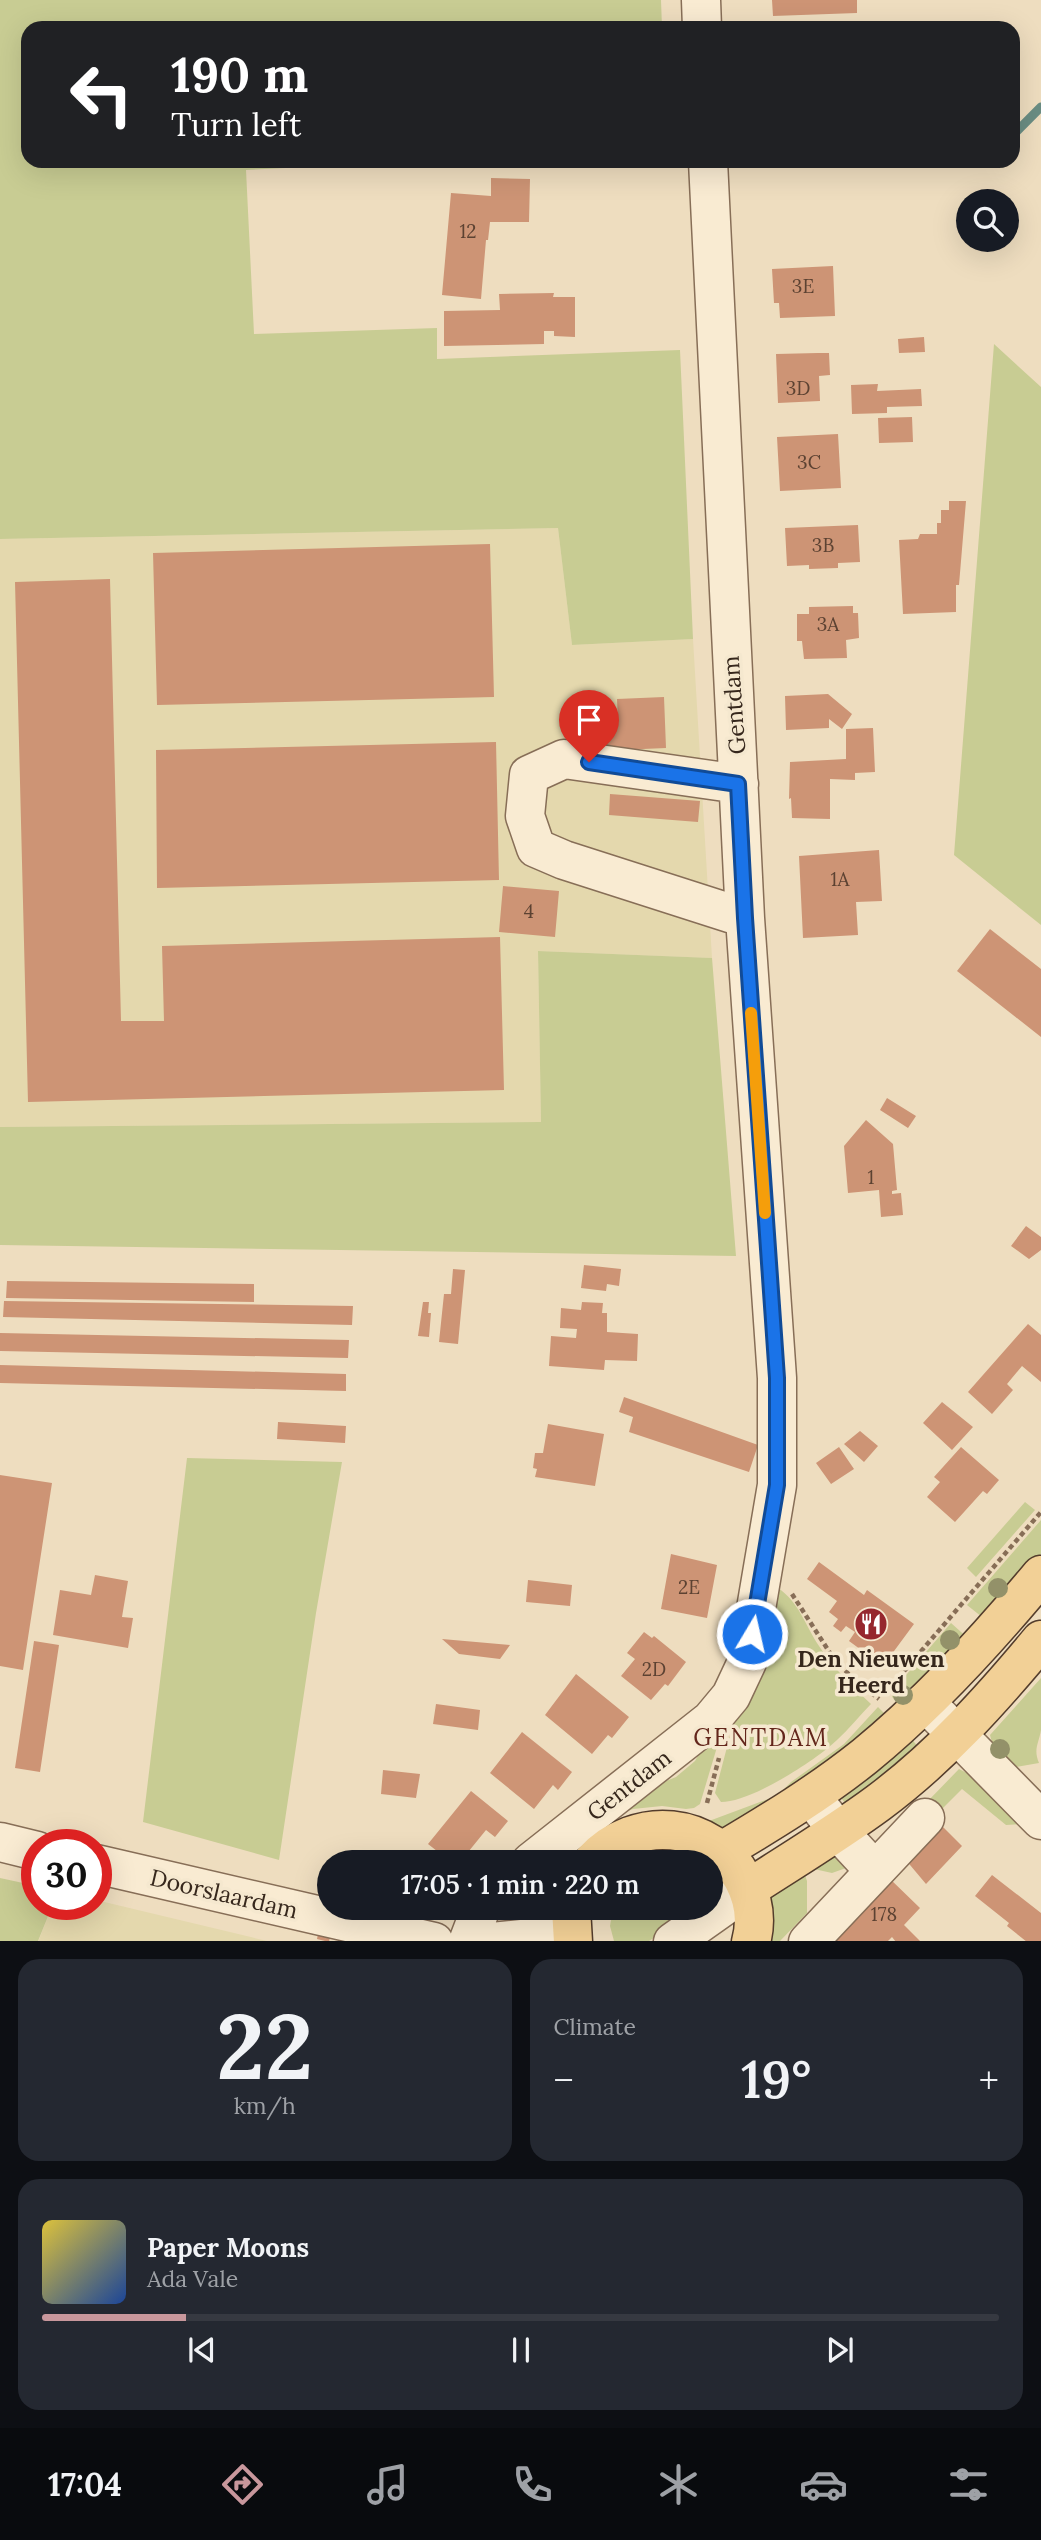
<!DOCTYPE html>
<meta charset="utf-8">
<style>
:root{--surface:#171b24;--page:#242831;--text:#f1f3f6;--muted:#9ea1a6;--line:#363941;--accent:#c8979c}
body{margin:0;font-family:Lora,serif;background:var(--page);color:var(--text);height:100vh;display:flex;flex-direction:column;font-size:26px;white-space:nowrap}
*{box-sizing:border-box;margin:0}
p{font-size:23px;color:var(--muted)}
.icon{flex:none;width:38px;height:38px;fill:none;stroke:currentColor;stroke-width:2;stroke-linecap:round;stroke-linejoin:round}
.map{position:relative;height:1941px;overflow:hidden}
.side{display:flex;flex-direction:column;gap:18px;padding:18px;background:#0d0f14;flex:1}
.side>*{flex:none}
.guide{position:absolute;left:21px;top:21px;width:999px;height:147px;border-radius:21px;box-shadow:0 7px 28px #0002;background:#202124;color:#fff;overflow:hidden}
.fabs{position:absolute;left:956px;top:189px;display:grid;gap:14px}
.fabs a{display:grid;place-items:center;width:63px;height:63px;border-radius:50%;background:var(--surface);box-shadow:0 7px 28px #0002;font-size:35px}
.speed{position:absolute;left:21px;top:1829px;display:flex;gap:14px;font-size:35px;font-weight:700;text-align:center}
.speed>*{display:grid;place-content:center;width:91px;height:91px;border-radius:50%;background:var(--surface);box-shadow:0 7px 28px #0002;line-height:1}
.speed .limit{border:10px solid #d22;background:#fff;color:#111}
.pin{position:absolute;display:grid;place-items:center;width:60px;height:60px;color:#fff;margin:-72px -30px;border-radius:50% 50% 50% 0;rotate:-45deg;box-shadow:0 0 7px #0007}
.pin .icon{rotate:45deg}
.me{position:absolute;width:77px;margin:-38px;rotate:9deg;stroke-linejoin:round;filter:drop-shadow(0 0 5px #0008)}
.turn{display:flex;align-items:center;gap:24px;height:147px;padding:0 35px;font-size:32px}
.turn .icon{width:91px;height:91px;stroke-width:2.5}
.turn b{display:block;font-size:49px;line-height:60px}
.big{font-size:52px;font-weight:600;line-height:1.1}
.side .widget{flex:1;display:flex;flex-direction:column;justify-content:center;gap:10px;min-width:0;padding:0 24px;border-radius:21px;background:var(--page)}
.side .dial{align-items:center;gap:0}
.dial b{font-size:91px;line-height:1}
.song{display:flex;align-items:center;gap:21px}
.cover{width:84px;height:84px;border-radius:10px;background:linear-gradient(135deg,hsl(50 70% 55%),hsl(220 70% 35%))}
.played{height:7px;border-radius:4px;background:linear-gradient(90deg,var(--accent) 15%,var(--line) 15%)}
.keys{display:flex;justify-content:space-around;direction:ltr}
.heat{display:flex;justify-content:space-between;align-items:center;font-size:38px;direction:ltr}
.side .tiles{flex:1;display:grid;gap:18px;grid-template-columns:1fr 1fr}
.widget:last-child{grid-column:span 2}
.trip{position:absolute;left:317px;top:1850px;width:406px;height:70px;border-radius:35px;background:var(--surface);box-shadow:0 7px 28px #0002;font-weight:600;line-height:70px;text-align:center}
.tabs{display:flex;height:112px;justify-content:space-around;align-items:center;background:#090b0e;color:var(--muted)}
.tabs .icon{width:49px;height:49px}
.tabs .current{color:var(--accent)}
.tabs b{font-size:32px;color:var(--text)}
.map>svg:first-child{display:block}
.farmland{fill:#e4d8ad}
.green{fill:#c8cc93}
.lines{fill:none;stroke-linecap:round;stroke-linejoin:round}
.stream{stroke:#6a8d83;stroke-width:9}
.building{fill:#cd9475}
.minor-casing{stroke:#876e57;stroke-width:41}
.major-casing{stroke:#543d2c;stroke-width:41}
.path{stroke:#876e57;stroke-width:4.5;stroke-dasharray:5 3.5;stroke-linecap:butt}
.minor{stroke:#f9ebd2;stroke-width:38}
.major{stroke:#f2d096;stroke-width:38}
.tree{fill:#939169}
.route-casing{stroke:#114b97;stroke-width:18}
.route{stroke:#1a73e8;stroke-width:12}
.slow{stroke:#f59e0b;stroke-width:12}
.labels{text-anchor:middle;stroke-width:7;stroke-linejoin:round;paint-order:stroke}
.number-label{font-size:19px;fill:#5c4232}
.street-label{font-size:23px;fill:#36271c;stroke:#f5e8cf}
.poi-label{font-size:23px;font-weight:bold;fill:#36271c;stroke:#f5e8cf}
.neighbourhood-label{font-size:24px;letter-spacing:2px;fill:#63261b;stroke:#f5e8cf}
</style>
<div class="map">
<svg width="1041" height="1942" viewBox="0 0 1041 1942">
<rect width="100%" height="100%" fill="#eeddbf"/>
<path class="farmland" d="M558 528 572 645 693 639 712 958 538 951 541 1122 0 1127V539Z
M96 1900 267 1941 38 1942 53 1904H96Z"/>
<path class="green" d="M0 0H661L662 28H28V161H433L246 170 254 334 437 328V359L680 350 693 639 572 645 558 528 0 539Z
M994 344 1041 387V925L954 855Z
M538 951 712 958 736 1256 0 1245V1127L541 1122Z
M187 1458 342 1462 316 1613 279 1860 143 1822Z
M1025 1502 1035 1510 976 1577 967 1568Z
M1041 1520V1554L991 1614 982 1617 967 1605Z
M778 1588C799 1602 805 1625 819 1646 833 1668 852 1686 871 1704 859 1716 849 1729 837 1740 815 1761 751 1802 721 1802L715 1793 738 1705Z
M951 1623 970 1640 905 1706 892 1697 894 1689Z
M1041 1678C1041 1695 1041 1713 1041 1730 1039 1743 1033 1749 1039 1763L1010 1768 993 1746 990 1735Z
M878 1707 891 1720 784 1792 785 1788 791 1782 844 1744Z
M723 1727 700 1804 694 1808 686 1809 662 1806 633 1809 604 1820 639 1792 676 1777 695 1761 708 1738Z
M908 1734 918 1747 893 1771 845 1803 838 1794Z
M959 1769 973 1776 1023 1824 1006 1825 962 1789 938 1813 927 1802Z
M771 1798 777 1801 745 1828 580 1862H564L599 1833 690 1818 709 1821Z
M831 1848 846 1868 832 1873 814 1869Z
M805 1875 807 1881V1913L780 1941 761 1942 763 1912 773 1891Z
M0 1878 37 1886V1904H53L38 1941H0Z
M517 1908H551L536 1919 514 1924Z
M613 1908H699L649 1941H614L610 1926Z"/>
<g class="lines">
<path class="stream" d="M1013 135 1041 107"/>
</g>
<path class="building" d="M772 0H857V13L773 16Z
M491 178 530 179 529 222H490L488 240H486L481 299 442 295 451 193 491 196Z
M833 266 835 316 780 318 779 303H774L772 269Z
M554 293 553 297H575V337L554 336V331H544V344L444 346V311L500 310 499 294Z
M924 337 925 352 899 353 898 339Z
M818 353H829L830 375 819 376 820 401 778 403 776 354Z
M878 384 877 391 921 389 922 406 887 407V413L852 414 851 385Z
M912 417 913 442 879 443 878 418Z
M838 434 841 488 780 491 777 437Z
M949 501H966L959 585H956V612L903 614 899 540 918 539 920 534H937V523H941V510H949Z
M858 525 860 562 838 563V568L809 569V565L787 566 785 528Z
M490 544 494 697 157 705 153 553Z
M110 579 121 1021H164L162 946 500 937 504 1090 28 1102 15 582Z
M853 606V613H858L859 638 846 640 847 658 804 659 802 641H797V614H809V607Z
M828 694 852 714 842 729 829 719V728L786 730 785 696Z
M664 697 666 748 597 751 596 723 618 722 617 699Z
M873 728 875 772 855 773V780L830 779V819L792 818 791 798 789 799 790 762 846 759V729Z
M496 742 499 880 157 888 156 750Z
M610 794 700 801 698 822 609 815Z
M879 850 882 901 856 902 858 935 803 938 799 856Z
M503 886 559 891 555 937 499 932Z
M990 929 1041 969V1037L957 971Z
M887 1098 916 1116 908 1128 880 1110Z
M866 1120 893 1144 897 1190 892 1191V1194L901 1193 903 1215 881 1217 879 1190 848 1193 844 1146Z
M1026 1226 1041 1237V1250L1029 1259 1011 1246Z
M584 1265 621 1269 619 1286 607 1284 606 1291 581 1288Z
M453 1269 465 1270 458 1344 439 1342 444 1294H451Z
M7 1281 254 1284V1302L6 1298Z
M4 1301 353 1306 352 1325 3 1317Z
M423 1302H429L428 1313H431L429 1337 418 1336Z
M582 1302 603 1303 602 1313H607V1332L638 1334 637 1361 605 1360 604 1370 549 1366 551 1336 576 1338 577 1329 560 1328 561 1308 581 1310Z
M1028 1324 1041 1335V1382L1022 1366 1007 1384 1013 1390 992 1414 968 1392Z
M0 1333 349 1340 348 1358 0 1351Z
M0 1365 346 1374V1391L0 1383Z
M624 1397 758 1445 749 1472 629 1432 633 1417 619 1412Z
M942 1402 973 1427 952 1450 923 1423Z
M278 1422 346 1426 345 1443 277 1439Z
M548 1424 604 1434 595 1486 535 1477 537 1469 533 1468 535 1453H543Z
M860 1431 878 1446 864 1462 844 1444Z
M839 1447 854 1469 831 1484 816 1463Z
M961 1447 999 1480 987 1494 983 1491 955 1522 927 1497 940 1482 934 1477Z
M0 1475 52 1483 23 1670 0 1666Z
M671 1554 717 1565 707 1618 661 1609Z
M819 1562 864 1595 867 1590 914 1624 883 1666 849 1641 855 1632 846 1626 841 1632 833 1626 838 1619 829 1612 837 1601 807 1579Z
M95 1575 128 1581 122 1617 133 1618 128 1648 53 1635 60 1590 91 1595Z
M528 1580 572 1585 570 1606 526 1602Z
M644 1632 652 1638 654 1636 686 1662 668 1686 665 1684 651 1700 621 1676 635 1659 627 1653Z
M442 1639 510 1645 500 1659 459 1654Z
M34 1641 59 1645 40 1772 15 1768Z
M576 1674 629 1717 612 1738 608 1735 592 1754 545 1715Z
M436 1704 480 1710 478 1730 433 1724Z
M522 1732 572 1772 558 1790 553 1785 534 1809 490 1773Z
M383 1770 420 1774 416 1798 381 1794Z
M471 1791 508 1821 495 1837 486 1830 460 1862H451L428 1844Z
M940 1824 962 1846 926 1884 905 1859Z
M992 1875 1041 1913V1942H1027L1007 1926 1009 1923 975 1896Z
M888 1877 920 1908 904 1925 921 1942H896L892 1937 887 1942H826Z
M318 1934 330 1937 329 1942 317 1939Z"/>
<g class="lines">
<defs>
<path id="minor" d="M701 0 702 28
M739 784 564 759 529 775 525 816 536 848 564 860 745 918
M925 1702 1041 1820
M811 1796 838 1831 875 1871
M0 1842 37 1851
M531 1862 711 1720 731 1696 747 1662 777 1485V1378L745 918 708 161
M96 1864 434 1942
M468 1942 481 1908
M492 1942 551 1936 570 1930
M673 1942 748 1889
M808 1942 925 1818"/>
<path id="major" d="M722 1851C771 1822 820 1792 865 1756 930 1703 988 1639 1041 1575
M592 1862C636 1814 711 1820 743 1879 753 1898 757 1920 751 1942
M748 1889C791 1861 836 1834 878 1803 940 1757 992 1699 1041 1640
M571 1908 573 1942"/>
</defs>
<use href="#minor" class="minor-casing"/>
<use href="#major" class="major-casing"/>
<path class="path" d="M792 1594 832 1656 854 1680 879 1699
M904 1671 1041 1512
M707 1803 719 1758"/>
<use href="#minor" class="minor"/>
<use href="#major" class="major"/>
</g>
<g class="tree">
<circle cx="998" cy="1588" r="10"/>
<circle cx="950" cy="1640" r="10"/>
<circle cx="903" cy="1695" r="10"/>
<circle cx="1000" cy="1749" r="10"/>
</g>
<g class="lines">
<defs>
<path id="route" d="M589 762 738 784 745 918 777 1378V1485L752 1634"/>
</defs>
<use href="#route" class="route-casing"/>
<use href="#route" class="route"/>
<path class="slow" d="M751 1013 765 1213"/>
</g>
<defs>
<symbol id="restaurant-disc" viewBox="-11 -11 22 22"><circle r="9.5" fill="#96272e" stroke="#f5e8cf"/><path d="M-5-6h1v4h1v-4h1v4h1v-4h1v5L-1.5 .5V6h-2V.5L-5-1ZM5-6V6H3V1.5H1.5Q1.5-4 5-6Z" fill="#fff"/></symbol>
</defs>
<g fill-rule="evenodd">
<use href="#restaurant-disc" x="852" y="1605" width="38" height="38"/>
</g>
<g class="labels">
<g class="number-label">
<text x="468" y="238">12</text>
<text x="803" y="293">3E</text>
<text x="798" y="395">3D</text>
<text x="809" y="469">3C</text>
<text x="823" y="552">3B</text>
<text x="828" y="631">3A</text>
<text x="840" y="886">1A</text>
<text x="529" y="918">4</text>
<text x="871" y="1184">1</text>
<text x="689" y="1594">2E</text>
<text x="654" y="1676">2D</text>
<text x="884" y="1921">178</text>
</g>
<g class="street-label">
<text transform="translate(734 705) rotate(-94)" y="8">Gentdam</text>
<text transform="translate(629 1785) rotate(-38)" y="8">Gentdam</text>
<text transform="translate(224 1894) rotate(13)" y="8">Doorslaardam</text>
</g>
<g class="poi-label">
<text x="871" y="1667">Den Nieuwen<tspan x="871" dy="26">Heerd</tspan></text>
</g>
<g class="neighbourhood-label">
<text x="761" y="1746">GENTDAM</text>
</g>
</g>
</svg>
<div class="fabs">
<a><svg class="icon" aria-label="search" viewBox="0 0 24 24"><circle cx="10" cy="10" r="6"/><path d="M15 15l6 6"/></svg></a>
</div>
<div class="speed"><div class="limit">30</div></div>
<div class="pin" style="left:589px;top:762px;background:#d93025"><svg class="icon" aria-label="arrive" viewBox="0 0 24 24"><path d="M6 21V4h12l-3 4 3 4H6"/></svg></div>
<svg class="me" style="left:752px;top:1634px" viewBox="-20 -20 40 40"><circle r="17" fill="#1a73e8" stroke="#fff" stroke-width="3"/><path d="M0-11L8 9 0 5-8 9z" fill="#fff"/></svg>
<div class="trip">17:05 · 1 min · 220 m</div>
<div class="guide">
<div class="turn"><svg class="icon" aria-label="left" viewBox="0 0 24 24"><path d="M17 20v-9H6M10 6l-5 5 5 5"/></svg><div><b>190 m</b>Turn left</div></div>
</div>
</div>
<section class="side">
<div class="tiles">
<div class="widget dial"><b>22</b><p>km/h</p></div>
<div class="widget"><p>Climate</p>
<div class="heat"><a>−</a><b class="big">19°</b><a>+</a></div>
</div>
<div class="widget">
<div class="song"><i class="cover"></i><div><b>Paper Moons</b><p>Ada Vale</p></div></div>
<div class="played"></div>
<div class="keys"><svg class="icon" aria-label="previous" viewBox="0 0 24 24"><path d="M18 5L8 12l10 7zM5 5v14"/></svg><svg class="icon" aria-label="pause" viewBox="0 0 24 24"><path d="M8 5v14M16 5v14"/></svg><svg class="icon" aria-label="next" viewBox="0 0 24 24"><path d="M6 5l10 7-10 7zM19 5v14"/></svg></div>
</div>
</div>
</section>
<nav class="tabs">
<b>17:04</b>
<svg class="icon current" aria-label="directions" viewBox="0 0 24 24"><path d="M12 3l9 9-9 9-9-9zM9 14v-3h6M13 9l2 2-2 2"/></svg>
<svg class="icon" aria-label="music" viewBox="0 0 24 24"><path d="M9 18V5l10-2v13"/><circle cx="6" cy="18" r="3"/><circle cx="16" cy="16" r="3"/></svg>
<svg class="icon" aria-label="phone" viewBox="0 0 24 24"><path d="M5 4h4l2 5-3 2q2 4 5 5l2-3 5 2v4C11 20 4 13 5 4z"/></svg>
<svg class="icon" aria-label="climate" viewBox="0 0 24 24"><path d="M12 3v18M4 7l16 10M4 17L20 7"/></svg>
<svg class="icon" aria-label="car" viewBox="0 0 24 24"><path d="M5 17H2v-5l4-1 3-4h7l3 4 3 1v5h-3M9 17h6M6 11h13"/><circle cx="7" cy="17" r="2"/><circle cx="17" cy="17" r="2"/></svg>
<svg class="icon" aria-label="filters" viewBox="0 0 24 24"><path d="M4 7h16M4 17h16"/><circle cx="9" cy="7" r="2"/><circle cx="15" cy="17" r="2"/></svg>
</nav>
